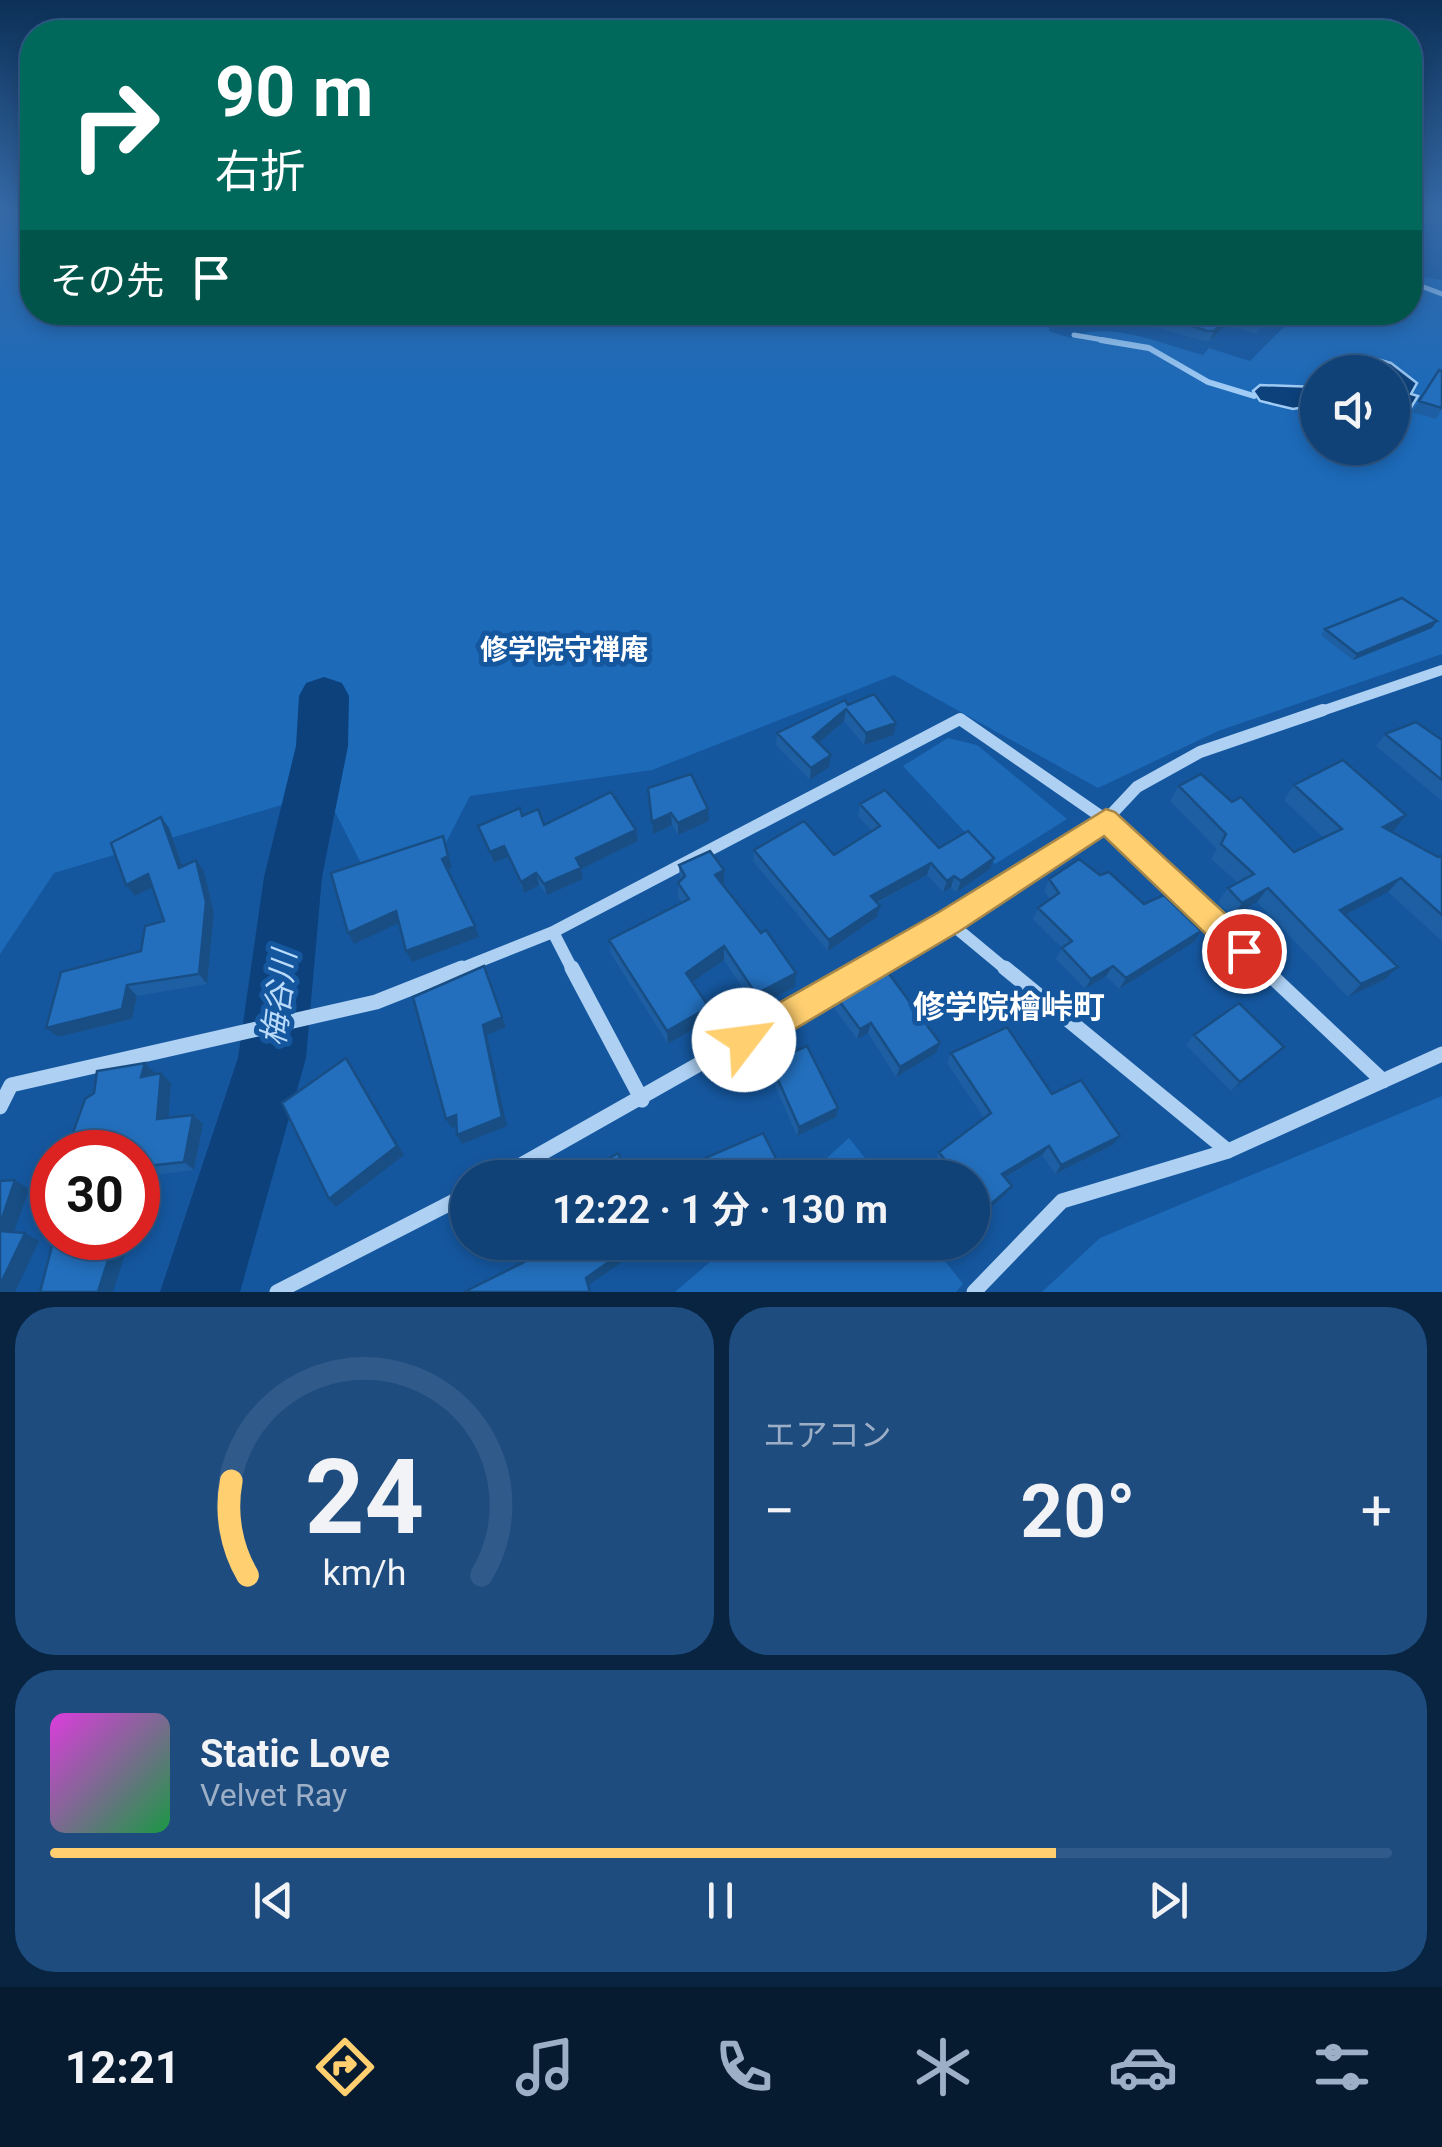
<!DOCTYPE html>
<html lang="ja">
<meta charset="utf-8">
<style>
:root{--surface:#104177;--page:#1e4c7f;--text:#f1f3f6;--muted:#9cafc6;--line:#305a89;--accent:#ffcf70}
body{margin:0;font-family:Roboto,"Noto Sans JP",sans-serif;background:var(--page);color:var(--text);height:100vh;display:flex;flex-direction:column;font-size:38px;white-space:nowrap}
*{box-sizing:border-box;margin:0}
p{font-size:32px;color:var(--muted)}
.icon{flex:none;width:55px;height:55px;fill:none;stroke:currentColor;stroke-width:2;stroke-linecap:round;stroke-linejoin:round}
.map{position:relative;height:1292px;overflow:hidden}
.side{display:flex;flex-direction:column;gap:15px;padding:15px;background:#092441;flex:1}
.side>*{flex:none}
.top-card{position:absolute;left:20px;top:20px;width:1402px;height:305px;border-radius:40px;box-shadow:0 5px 15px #0003,0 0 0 2px var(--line);background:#00695c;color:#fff;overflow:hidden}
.controls{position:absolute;left:1300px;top:355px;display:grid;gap:20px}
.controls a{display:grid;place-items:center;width:110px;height:110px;border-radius:50%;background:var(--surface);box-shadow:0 5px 15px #0003,0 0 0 2px var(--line);font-size:50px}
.speed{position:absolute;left:30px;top:1130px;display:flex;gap:20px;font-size:50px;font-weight:700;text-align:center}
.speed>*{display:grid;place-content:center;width:130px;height:130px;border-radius:50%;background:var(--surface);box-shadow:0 5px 15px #0003,0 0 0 2px var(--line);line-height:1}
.speed .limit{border:15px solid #d22;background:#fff;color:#111}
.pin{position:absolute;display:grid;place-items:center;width:85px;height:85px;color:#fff;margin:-42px;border:5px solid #fff;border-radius:50%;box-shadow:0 2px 10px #0007}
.me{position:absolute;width:110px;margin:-55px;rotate:60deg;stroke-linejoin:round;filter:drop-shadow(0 0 8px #0008)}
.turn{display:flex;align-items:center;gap:35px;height:210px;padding:0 30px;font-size:45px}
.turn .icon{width:130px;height:130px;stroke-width:2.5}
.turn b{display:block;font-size:70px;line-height:85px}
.then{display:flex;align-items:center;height:95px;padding:0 30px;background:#0003;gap:20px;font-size:38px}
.big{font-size:75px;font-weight:700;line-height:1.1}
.side .tile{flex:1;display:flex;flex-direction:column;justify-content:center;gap:15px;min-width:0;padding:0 35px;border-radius:40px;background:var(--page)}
.side .dial{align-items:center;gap:0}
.dial svg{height:260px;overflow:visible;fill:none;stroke:var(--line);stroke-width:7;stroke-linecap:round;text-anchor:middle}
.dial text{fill:var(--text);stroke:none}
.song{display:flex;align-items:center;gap:30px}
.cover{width:120px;height:120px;border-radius:15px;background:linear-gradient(135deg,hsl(300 70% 55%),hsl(140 70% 35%))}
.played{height:10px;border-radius:5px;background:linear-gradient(90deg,var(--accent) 75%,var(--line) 75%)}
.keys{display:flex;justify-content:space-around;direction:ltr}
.heat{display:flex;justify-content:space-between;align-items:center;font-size:55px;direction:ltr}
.side .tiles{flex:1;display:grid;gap:15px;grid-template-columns:1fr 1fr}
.tile:last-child{grid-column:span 2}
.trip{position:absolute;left:450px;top:1160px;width:540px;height:100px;border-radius:50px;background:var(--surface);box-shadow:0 5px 15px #0003,0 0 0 2px var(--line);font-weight:700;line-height:100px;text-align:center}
.tab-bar{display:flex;height:160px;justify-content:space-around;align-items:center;background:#061a30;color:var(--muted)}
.tab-bar .icon{width:70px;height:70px}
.tab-bar .selected{color:var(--accent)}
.tab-bar b{font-size:45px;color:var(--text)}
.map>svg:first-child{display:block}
.green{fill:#1d6ab9;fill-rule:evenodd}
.water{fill:#0d417b;stroke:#a0ccf6;stroke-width:2.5}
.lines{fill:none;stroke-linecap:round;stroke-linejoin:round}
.stream-far1{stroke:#a0ccf6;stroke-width:5}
.stream{stroke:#a0ccf6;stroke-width:6}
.river{fill:#0d417b;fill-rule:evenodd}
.minor-far2{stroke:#add0f3;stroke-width:10}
.minor-far1{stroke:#add0f3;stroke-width:12}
.minor{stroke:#add0f3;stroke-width:15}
.wall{fill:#1e5fa3}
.shaded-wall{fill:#184e84}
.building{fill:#236fbd;stroke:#184e84;stroke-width:2.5}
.route{fill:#ffcf70;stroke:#a68749;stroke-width:2.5}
.labels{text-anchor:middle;stroke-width:10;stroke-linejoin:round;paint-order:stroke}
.neighbourhood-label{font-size:28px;font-weight:bold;fill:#fff;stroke:#15579f}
.near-water-label{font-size:32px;font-style:italic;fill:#badafa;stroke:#15579f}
.near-neighbourhood-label{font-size:32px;font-weight:bold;fill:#fff;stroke:#15579f}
</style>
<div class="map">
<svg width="1442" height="1292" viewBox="0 0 1442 1292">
<rect width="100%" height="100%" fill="#15579f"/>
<path class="green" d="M0 209H32V312H1056L1050 318 1049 331 1071 338C1107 319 1165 345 1203 355L1209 348 1250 361 1298 313 1410 312V274L1442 280V654L1218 731 1098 788 894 675 652 770 470 796 440 854 374 889 325 792 54 873 0 954ZM1369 358 1391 363 1417 383 1410 394 1418 396 1401 416H1393L1392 448H1318L1317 405C1296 407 1273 411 1254 396L1261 385 1317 387 1318 372H1365Z
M948 738 977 745 1067 819 995 864 903 766Z
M1442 1096V1292H1042L1100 1238Z
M849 1138 880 1177H806Z
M733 1242 931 1243 963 1284 956 1292H675Z"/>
<path class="water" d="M1373 358 1391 363 1417 383 1411 394 1418 396 1407 414 1393 416 1392 372H1365L1366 360Z
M1260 385 1317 387V405L1293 409 1260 401 1253 391Z"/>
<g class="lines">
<path class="stream-far1" d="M1410 282 1442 294
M1074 335 1115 342"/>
<path class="stream" d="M1101 340 1149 348 1208 382 1254 396"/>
<path class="river" d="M324 677 342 683 349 696 348 746 322 877 306 1058 240 1292H160L238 1058 264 877 296 746 299 696 306 683Z"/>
<path class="minor-far2" d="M1316 713 1442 670"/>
<path class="minor-far1" d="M949 922 1008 971
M553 932 573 971
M455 971 553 932 960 719 1106 820 1266 971
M865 971 949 922 1106 820 1137 787 1200 752 1323 710"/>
<path class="minor" d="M572 968 642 1100
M1005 968 1228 1151
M1263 968 1383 1081
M0 1107 11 1085 376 1002 462 968
M498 1178 869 968
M277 1292 468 1194
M974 1292 1062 1201 1228 1151 1442 1054"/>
</g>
<path class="wall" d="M1270 312 1257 334 1225 325 1210 341H1204L1148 325 1151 314Z
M1442 371V409L1436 419 1412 412Z
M1432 628 1353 660 1321 635 1325 629Z
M848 705 894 735 864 745 844 721 819 743 829 767 810 780 776 745 777 733Z
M1385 734 1442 740V801L1376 746Z
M1294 785 1406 815 1391 831 1438 857 1442 856V941L1388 892 1345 915 1398 967 1384 980 1348 997 1257 902 1232 917 1218 902 1228 888 1238 883 1211 859 1217 849 1170 801 1179 786 1232 802 1294 852 1324 838 1284 800Z
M648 788 709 821 678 835 672 825 653 834Z
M860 804 939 848 994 858 990 869 957 892 951 888 943 892 927 875 877 903V917L828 951 753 861 754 850 834 855 872 831 858 816Z
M522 816 544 825 636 830 638 841 581 869 583 879 547 895 539 885 524 893 508 857 494 863 478 826Z
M161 817 169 828 183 867 204 871 214 913 207 984 137 996 132 1019 58 1037 46 1028 141 951 164 921 153 887 135 896 126 885Z
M679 865 724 885 795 987 755 1007 724 960 693 982 709 1007V1020L668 1044 611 954 609 940 682 903 678 897V883L680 880Z
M1100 875 1144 904 1194 942 1119 989 1106 976 1085 989 1056 959 1062 948 1033 919 1038 908 1050 899 1044 891 1049 879Z
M837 998 936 1053 896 1077 868 1033 857 1039 835 1009Z
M1194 1035 1284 1047 1231 1091 1186 1045Z
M951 1053 1052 1094 1113 1145 1055 1174 1042 1155 1005 1178 1012 1186 1006 1194 979 1218 972 1209V1178H948L935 1161 939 1152 984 1118 947 1063Z
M770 1062 836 1117 797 1136 769 1072Z
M145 1063 155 1074 171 1083 169 1118 193 1115 203 1124 194 1170 138 1177V1152L90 1149 82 1150 70 1141Z"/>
<path class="shaded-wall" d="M1230 315 1225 325 1210 341 1214 331Z
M1437 621 1432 628 1353 660 1357 654Z
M846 709 844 721 812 749 813 737Z
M896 723 894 735 864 745 866 733Z
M831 755 829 767 810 780 811 768Z
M708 809 709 821 678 835V823Z
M671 813 672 825 653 834 652 822Z
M1406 815 1394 830 1371 842 1383 827Z
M161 817 169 828 187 879 179 868Z
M636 830 638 841 581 869 583 879 547 895 544 884 576 858Z
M443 836 452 868 446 870 442 859Z
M504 846 508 857 494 863 490 852Z
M994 858 990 869 957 892 961 881Z
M196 860 204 871 214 913 207 984 199 974Z
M931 863 927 875 868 907 871 896Z
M724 870V885L715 890V875Z
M536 873 539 885 524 893 521 882Z
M148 874 157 885 135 896 126 885Z
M954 876 951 888 943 892 947 881Z
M1401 878 1388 892 1328 924 1340 910Z
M1268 888 1257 902 1232 917 1242 903Z
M880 906 877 917 828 951 829 940Z
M396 911 401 922 354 944 348 933Z
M475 926 479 937 412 962 406 951Z
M1201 931 1194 942 1119 989 1126 978Z
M724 946V960L687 986 686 973Z
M484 966 506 1027 487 1035 507 1126 462 1144 457 1135 483 1025Z
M1113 966 1106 976 1085 989 1091 979Z
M1398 967 1384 980 1348 997 1361 984Z
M796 973 795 987 755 1007 756 994Z
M127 985 137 996 132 1019 58 1037 46 1028Z
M709 1007V1020L668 1044 667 1031Z
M871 1023 868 1033 857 1039 860 1029Z
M940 1043 936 1053 896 1077 900 1067Z
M1284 1047 1274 1057 1231 1091 1240 1082Z
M346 1058 404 1155 336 1207 329 1199Z
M145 1063 155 1073 151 1087 141 1077Z
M161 1073 171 1083 168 1128 157 1119Z
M838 1108 836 1117 797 1136 799 1127Z
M193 1115 203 1124 194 1170 184 1162Z
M456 1115 461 1124 452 1128 446 1119Z
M1120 1136 1113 1145 1055 1174 1061 1165Z
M1049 1146 1042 1155 996 1183 1002 1174Z
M15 1180 29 1189 12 1238 0 1232V1224Z
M1012 1186 1006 1194 979 1218 984 1210Z
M25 1233 39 1241 15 1292H0V1285Z
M115 1238H130L113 1292H98Z
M637 1242H650L589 1285 590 1292 586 1278Z"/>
<path class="building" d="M1153 312H1268L1262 323 1230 315 1214 331H1208L1151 314Z
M1439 370 1442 371V408L1419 401Z
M1402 598 1437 621 1357 654 1325 629Z
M874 694 896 723 866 733 846 709 813 737 831 755 811 768 777 733 845 700 848 705Z
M1416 722 1442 740V780L1385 734Z
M1343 760 1406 815 1383 827 1438 857 1442 856V915L1401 878 1340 910 1398 967 1361 984 1268 888 1242 903 1228 888 1254 874 1221 844 1226 834 1179 786 1201 774 1232 802 1241 797 1294 852 1342 829 1294 785Z
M691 774 708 809 678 823 671 813 652 822 648 788Z
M885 790 939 848 968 831 994 858 961 881 954 876 947 881 931 863 871 896 880 906 829 940 754 850 804 821 834 855 880 826 860 804Z
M611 792 636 830 576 858 581 868 544 884 536 873 521 882 504 846 490 852 478 826 520 808 522 816 538 809 544 825Z
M161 817 179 868 196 860 206 902 199 974 127 985 122 1009 46 1028 61 972 141 951 145 926 164 921 148 874 126 885 111 843Z
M443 836 448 856 442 859 475 926 406 951 396 911 348 933 331 873Z
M710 851 724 870 715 875 761 933 766 930 796 973 756 994 724 946 686 973 709 1007 667 1031 609 940 689 899 678 883 685 876 679 865Z
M1079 859 1100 875 1109 872 1144 904 1164 895 1201 931 1126 978 1113 966 1091 979 1062 948 1072 941 1038 908 1059 893 1049 879Z
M484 966 502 1017 483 1025 502 1117 457 1135 456 1115 446 1119 413 997Z
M884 967 940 1043 900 1067 871 1023 860 1029 837 998Z
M1239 1003 1284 1047 1240 1082 1194 1035Z
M1007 1027 1052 1094 1081 1080 1120 1136 1061 1165 1049 1146 1002 1174 1012 1186 984 1210 972 1195V1178H959L939 1152 991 1113 951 1053Z
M807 1046 838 1108 799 1127 770 1062Z
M346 1058 397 1146 329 1199 282 1103Z
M145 1063 141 1077 161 1073 157 1119 193 1115 184 1162 138 1167V1152H90L91 1138 70 1141 85 1099 94 1093 97 1071Z
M763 1133 785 1176 783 1178H686L682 1168Z
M618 1153 629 1178H578Z
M15 1180 0 1224V1181Z
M0 1231 25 1233 0 1285Z
M54 1238H115L98 1292H40Z
M518 1242H637L586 1278 590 1292H464L524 1262Z"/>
<linearGradient id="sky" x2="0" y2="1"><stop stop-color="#0c3057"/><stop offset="0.54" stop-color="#3569a6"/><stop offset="1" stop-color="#3569a6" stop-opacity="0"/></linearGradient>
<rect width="1442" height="390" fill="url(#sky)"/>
<path class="route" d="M1106 809 1115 812 1255 941 1259 951 1255 961 1244 965 1234 961 1104 836 960 931 756 1052 744 1057 733 1052 728 1040 733 1029 939 912Z"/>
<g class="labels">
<g class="neighbourhood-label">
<text x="564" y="659">修学院守禅庵</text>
</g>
<g class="near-water-label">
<text transform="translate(279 998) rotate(-83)" y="11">梅谷川</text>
</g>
<g class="near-neighbourhood-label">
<text x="1009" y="1018">修学院檜峠町</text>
</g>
</g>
</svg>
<div class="controls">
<a><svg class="icon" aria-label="sound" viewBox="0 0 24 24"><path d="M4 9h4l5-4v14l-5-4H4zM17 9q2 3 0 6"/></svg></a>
</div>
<div class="speed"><div class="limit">30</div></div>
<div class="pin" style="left:1244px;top:951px;background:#d93025"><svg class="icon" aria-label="arrive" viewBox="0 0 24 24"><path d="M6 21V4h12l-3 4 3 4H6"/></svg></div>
<svg class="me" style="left:744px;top:1040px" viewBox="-20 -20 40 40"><circle r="19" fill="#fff"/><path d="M0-13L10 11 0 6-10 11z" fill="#ffcf70"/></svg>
<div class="trip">12:22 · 1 分 · 130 m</div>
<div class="top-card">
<div class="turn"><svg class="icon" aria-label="right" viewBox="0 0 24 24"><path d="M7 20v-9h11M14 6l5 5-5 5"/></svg><div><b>90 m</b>右折</div></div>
<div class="then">その先<svg class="icon" aria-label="arrive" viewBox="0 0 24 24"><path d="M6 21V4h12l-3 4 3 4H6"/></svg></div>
</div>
</div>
<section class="side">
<div class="tiles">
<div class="tile dial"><svg viewBox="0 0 100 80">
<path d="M14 69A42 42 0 1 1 86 69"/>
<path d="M14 69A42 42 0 0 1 9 40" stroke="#ffcf70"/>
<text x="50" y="56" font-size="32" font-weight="700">24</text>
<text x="50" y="72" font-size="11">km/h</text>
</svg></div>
<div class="tile"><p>エアコン</p>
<div class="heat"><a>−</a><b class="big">20°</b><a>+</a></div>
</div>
<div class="tile">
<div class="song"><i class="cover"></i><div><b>Static Love</b><p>Velvet Ray</p></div></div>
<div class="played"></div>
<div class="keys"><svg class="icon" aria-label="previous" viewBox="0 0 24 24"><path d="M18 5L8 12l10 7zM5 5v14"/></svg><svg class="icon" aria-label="pause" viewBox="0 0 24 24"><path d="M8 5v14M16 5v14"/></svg><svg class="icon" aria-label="next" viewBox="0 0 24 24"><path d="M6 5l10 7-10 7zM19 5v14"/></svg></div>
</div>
</div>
</section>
<nav class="tab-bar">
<b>12:21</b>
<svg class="icon selected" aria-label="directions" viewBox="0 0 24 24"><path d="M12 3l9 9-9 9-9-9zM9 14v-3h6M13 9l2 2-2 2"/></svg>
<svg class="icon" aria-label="music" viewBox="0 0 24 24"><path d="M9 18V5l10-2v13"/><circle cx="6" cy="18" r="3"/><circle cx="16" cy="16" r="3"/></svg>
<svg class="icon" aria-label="phone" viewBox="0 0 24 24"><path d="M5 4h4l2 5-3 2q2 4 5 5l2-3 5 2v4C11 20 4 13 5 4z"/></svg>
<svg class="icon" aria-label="climate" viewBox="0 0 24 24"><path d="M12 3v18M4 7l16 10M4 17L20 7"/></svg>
<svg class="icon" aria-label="car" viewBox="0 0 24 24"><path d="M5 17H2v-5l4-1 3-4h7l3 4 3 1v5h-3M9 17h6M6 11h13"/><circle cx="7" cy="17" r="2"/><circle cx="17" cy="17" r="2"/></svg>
<svg class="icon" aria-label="filters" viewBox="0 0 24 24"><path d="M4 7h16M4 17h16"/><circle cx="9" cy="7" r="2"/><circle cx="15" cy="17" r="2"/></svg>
</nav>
